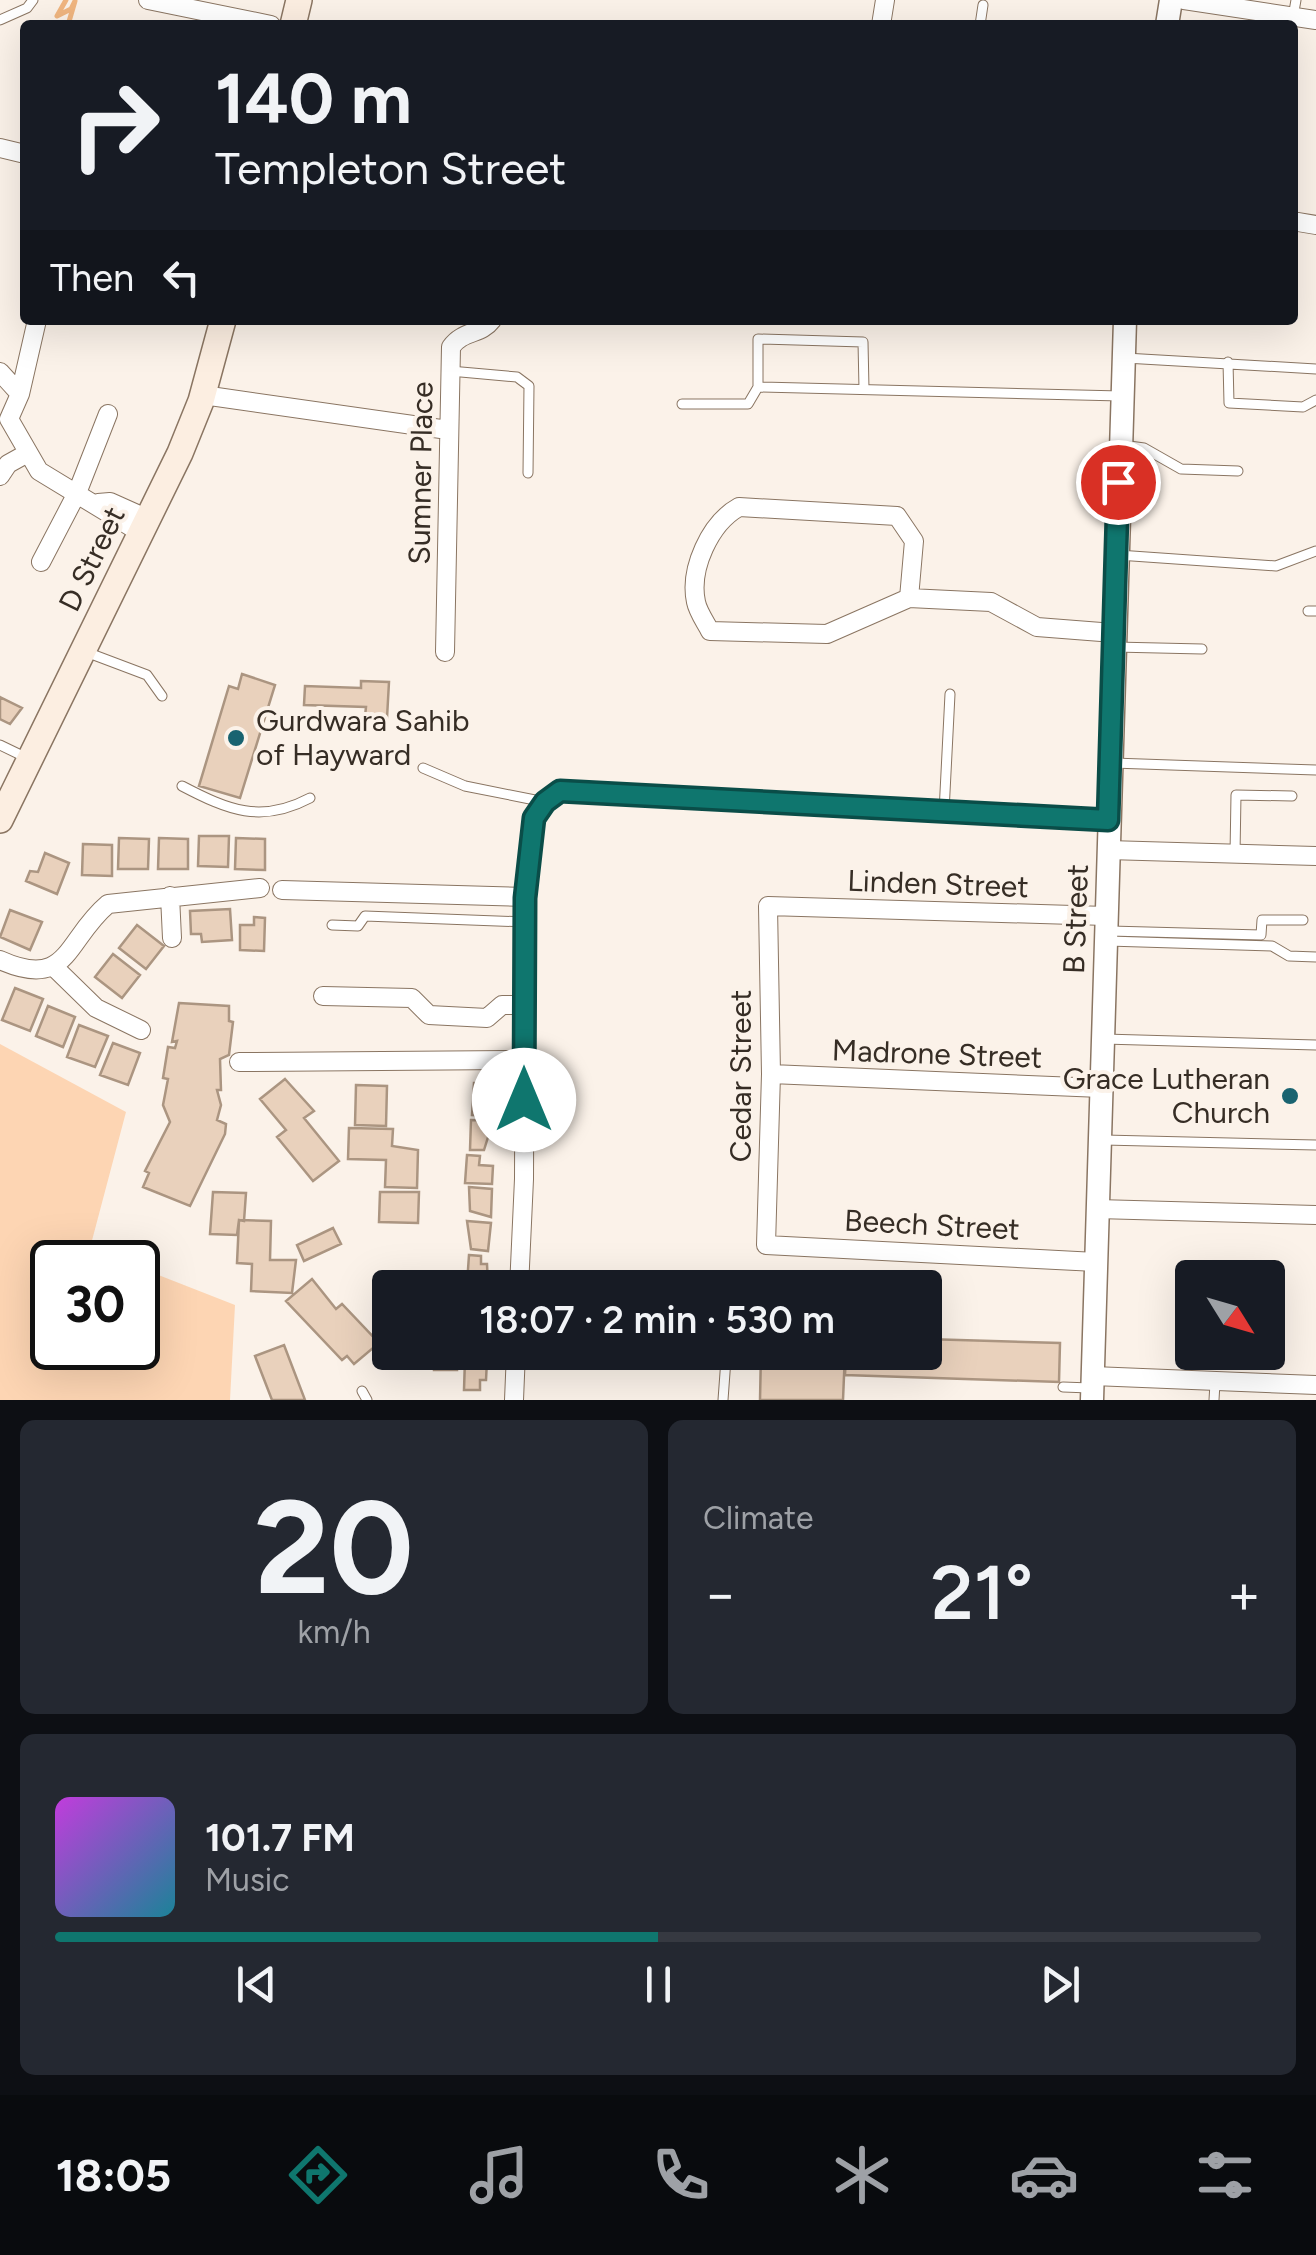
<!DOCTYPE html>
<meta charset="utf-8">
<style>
:root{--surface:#171b24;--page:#242831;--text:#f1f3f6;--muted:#9ea1a6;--line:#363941;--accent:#0f766e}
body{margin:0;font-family:Figtree,sans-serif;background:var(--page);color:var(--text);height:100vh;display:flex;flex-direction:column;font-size:38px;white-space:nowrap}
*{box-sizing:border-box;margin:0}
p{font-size:32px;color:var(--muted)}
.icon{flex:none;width:55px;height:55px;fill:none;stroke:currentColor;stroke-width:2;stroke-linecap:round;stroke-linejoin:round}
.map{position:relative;height:1400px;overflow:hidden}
.panel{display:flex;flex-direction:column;gap:20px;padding:20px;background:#0d0f14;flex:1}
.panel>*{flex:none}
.guide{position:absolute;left:20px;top:20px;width:1278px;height:305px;border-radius:10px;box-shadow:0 10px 40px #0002;background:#171b24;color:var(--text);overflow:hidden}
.needle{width:65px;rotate:127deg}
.controls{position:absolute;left:1175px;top:1260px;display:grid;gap:20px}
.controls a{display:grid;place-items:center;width:110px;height:110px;border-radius:10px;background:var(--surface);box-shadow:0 10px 40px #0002;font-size:50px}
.speed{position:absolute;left:30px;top:1240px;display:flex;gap:20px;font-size:50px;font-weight:700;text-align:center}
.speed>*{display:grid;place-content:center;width:130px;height:130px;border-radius:50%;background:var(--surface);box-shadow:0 10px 40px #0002;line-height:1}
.speed .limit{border:5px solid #111;border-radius:15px;background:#fff;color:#111}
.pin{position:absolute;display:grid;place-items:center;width:85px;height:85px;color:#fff;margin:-42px;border:5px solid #fff;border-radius:50%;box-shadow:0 2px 10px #0007}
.me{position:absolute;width:110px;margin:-55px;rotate:0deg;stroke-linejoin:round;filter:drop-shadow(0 0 8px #0008)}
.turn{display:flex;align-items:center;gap:35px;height:210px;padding:0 30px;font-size:45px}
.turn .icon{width:130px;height:130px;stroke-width:2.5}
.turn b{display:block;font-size:70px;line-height:85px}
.then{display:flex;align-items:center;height:95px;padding:0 30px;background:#0003;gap:20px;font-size:38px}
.big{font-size:75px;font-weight:600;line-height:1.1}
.panel .tile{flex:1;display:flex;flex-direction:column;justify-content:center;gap:15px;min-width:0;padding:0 35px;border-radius:15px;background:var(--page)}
.panel .dial{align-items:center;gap:0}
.dial b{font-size:130px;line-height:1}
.song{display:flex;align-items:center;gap:30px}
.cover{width:120px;height:120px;border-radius:15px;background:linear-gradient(135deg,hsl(290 70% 55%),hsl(190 70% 35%))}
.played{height:10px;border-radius:5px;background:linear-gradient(90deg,var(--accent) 50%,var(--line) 50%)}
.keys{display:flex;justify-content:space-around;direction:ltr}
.heat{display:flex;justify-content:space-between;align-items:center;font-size:55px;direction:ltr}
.panel .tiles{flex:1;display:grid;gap:20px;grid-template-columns:1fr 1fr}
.tile:last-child{grid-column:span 2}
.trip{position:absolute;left:372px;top:1270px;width:570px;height:100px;border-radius:10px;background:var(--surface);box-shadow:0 10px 40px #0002;font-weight:600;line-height:100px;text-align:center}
.dock{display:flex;height:160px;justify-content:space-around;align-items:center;background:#090b0e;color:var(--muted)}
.dock .icon{width:70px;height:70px}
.dock .selected{color:var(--accent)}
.dock b{font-size:45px;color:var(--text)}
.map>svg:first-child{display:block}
.green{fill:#fdd5b3}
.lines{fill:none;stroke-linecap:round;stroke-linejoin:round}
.stream{stroke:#f0b57f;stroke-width:5}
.building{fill:#e9d1bc;stroke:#ab9581;stroke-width:2.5}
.service-casing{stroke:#8a7562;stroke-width:11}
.minor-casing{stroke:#8a7562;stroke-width:20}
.tertiary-casing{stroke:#8a7562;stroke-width:25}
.secondary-casing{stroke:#8a7562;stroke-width:28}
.service{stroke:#fff;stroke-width:9}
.minor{stroke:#fff;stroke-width:18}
.tertiary{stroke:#fff;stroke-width:22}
.secondary{stroke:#fceee1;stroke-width:25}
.route-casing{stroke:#0a4d48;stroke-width:25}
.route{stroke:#0f766e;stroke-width:18}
.poi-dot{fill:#196370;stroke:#fbf2e9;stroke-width:4}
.labels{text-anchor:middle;stroke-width:8;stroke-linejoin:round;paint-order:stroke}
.street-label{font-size:30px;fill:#362d25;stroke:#fbf2e9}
.poi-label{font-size:30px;fill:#362d25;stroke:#fbf2e9;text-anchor:start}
</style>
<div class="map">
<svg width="1316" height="1400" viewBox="0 0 1316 1400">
<rect width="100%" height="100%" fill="#fbf2e9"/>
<path class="green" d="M0 1044 126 1112 90 1248 126 1262H52V1348H138V1267L235 1305 230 1400H0Z"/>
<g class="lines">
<path class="stream" d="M66 0 57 16 71 9 75 1 68 25"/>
</g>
<path class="building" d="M242 674 275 685 240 798 199 786 229 686 238 689Z
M361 681 389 682 387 718 365 716 366 707 304 705 305 686 361 688Z
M0 697 22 708 10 724 0 719Z
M199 836H229L228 867 198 866Z
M119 838 149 839 148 869H118Z
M159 838 188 839V869H158Z
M236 838 265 839V870L235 869Z
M83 844 112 845V876L82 875Z
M45 853 69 863 57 894 26 881 30 871 38 872Z
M230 909 232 940 202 942 201 934H191L190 911Z
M10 910 42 922 30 950 0 937Z
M254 917 265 918 264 951 240 950V925H254Z
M137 925 164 946 146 969 119 948Z
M113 954 140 975 122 998 95 977Z
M15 988 43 999 30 1031 2 1020Z
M179 1003 229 1006V1021L233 1022 229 1055 220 1059 221 1090H217L221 1105 217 1120 226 1124 225 1134 190 1206 143 1187 149 1173 145 1171 170 1122 163 1105 168 1079 163 1078 168 1047 175 1048 177 1041 172 1042Z
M48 1006 75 1017 63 1047 36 1036Z
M79 1025 108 1036 95 1067 67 1057Z
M113 1043 140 1053 128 1085 100 1075Z
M285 1079 314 1111 304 1118 339 1161 313 1181 277 1137 286 1130 260 1099Z
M474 1083 487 1084V1093L494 1101 493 1116 472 1115Z
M356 1085 387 1086 386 1126 355 1125Z
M471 1120 493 1121 484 1150H470Z
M349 1128 393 1129 392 1146 418 1150 417 1188 385 1187 386 1160 348 1159Z
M467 1155 480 1156 479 1165 493 1166 492 1184 465 1183Z
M469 1187 492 1189 491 1217 470 1211Z
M213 1192 246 1193 244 1221 239 1220 237 1235 210 1234Z
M380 1192H419L418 1223 379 1222Z
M239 1220 271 1221 270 1260H296L292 1293 251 1291 252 1264 237 1263Z
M467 1221 491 1223 488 1251 471 1249Z
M333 1228 341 1244 304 1261 297 1245Z
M469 1255 481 1256V1264H487L488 1286 467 1284Z
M312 1279 336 1309 342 1304 379 1343 354 1364 347 1356 342 1360 286 1301Z
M925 1339 1060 1343 1059 1382 845 1375 846 1352H925Z
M284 1345 305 1400H272L255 1356Z
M761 1352H845L843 1400H760Z
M434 1356H457V1370H434Z
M465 1359 487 1360 486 1380H480V1390H464Z"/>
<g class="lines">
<defs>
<path id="service" d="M1293 17 1296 0
M0 20 27 8 33 0
M980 25 983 5
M1125 358 1316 369
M1228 362 1229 403 1303 407 1316 400
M450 371 517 377 529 386 528 473
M758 387V339L863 342 864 389
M682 404H748L758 387 1121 396
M1122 445 1144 448 1181 469 1238 471
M1118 555 1276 566 1316 551
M1308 611H1316
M1115 647 1202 649
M86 652 147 675 162 696
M0 745 27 758
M1113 763 1316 770
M423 768 465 786 545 802
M182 786C228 810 261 824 310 798
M944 812 950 694
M1235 854 1236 795 1292 796
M332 925 358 926 365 916 525 922
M1110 931 1261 935 1262 920H1303
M1108 941 1272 946 1289 956 1316 957
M1104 1039 1316 1045
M1104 1140 1316 1145
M1063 1387 1090 1388
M362 1391 367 1400
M723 1400 726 1359
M1214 1400 1215 1383"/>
<path id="minor" d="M148 0 271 25
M1184 0 1316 20
M881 25 885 0
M0 148 25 154
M1292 221 1316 225
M0 372 20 394 9 419 39 471 141 533
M20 394 37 320
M203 395 448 430
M0 476 8 464 26 454
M98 503 110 502 148 519
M739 507 897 516 914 541 909 598 827 634 710 631C706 623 698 612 696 602 689 569 710 523 739 507Z
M41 562 77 493 108 414
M909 598 991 602 1037 627 1114 633
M445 652 451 347C463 330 481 335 492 320
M1108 850 1316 856
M282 890 525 897
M170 896 172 938
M0 960C69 991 65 940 108 904L260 888
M55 968 96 1008 141 1030
M323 996 412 998 429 1015 487 1018 502 1005H524
M239 1062 524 1060
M771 1074 1101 1088
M1097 1209 1316 1215
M1096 1262 766 1245 771 1074 768 906 1106 916
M519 1288 524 1179 525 897 534 818 545 802 560 791 1109 821
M1093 1376 1316 1385
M514 1400 516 1352"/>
<path id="tertiary" d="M1167 25 1171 0
M1092 1400 1125 320"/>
<path id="secondary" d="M293 25 299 0
M0 820 180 453 201 401 223 320"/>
</defs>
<use href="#service" class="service-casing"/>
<use href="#minor" class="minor-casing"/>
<use href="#tertiary" class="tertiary-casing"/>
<use href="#secondary" class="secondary-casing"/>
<use href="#service" class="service"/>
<use href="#minor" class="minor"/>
<use href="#tertiary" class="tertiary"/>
<use href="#secondary" class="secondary"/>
</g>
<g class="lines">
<defs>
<path id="route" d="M524 1100 525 898 534 818 545 802 560 791 1108 820 1118 482"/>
</defs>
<use href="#route" class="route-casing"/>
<use href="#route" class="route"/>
</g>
<g class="poi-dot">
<circle cx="236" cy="738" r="10"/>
<circle cx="1290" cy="1096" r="10"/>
</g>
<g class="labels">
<g class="street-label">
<text transform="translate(421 473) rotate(-89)" y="10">Sumner Place</text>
<text transform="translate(92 559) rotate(-64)" y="10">D Street</text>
<text transform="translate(938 884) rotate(2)" y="10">Linden Street</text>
<text transform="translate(1076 919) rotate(-88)" y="10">B Street</text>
<text transform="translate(937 1054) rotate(2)" y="10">Madrone Street</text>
<text transform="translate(741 1076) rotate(-90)" y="10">Cedar Street</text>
<text transform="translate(932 1225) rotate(3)" y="10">Beech Street</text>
</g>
<g class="poi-label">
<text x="256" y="731">Gurdwara Sahib<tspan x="256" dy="34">of Hayward</tspan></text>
<text x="1270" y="1089" text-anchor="end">Grace Lutheran<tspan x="1270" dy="34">Church</tspan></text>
</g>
</g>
</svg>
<div class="controls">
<a><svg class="needle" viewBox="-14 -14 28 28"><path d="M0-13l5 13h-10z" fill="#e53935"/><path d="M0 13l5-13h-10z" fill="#9ea1a6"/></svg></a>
</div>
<div class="speed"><div class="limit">30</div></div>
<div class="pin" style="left:1118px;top:482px;background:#d93025"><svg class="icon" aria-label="arrive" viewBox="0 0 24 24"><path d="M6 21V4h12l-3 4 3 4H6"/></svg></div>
<svg class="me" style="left:524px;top:1100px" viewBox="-20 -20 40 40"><circle r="19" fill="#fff"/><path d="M0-13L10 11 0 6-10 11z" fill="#0f766e"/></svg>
<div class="trip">18:07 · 2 min · 530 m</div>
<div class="guide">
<div class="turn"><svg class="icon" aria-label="right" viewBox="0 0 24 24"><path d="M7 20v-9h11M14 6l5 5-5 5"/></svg><div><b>140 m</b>Templeton Street</div></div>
<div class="then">Then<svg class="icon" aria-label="left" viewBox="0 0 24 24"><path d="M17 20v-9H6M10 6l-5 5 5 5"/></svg></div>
</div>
</div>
<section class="panel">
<div class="tiles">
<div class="tile dial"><b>20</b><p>km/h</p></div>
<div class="tile"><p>Climate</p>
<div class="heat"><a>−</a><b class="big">21°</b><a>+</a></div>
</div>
<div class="tile">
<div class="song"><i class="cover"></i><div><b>101.7 FM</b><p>Music</p></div></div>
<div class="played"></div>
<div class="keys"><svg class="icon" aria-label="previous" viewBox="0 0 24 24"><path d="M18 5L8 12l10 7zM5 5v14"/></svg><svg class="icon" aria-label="pause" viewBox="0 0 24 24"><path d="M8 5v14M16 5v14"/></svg><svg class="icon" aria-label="next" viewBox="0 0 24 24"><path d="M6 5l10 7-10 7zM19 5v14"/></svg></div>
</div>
</div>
</section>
<nav class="dock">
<b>18:05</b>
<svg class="icon selected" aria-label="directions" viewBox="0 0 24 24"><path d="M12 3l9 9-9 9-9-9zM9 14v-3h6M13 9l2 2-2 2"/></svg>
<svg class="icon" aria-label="music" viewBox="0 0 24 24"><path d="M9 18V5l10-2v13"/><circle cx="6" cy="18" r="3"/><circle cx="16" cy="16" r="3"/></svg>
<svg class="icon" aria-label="phone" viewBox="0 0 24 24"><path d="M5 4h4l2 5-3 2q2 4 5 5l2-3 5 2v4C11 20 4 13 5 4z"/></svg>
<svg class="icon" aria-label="climate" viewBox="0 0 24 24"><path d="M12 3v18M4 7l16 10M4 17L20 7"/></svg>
<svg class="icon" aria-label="car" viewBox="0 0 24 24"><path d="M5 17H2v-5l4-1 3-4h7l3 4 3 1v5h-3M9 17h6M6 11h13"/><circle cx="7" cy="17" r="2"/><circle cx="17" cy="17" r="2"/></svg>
<svg class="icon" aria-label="filters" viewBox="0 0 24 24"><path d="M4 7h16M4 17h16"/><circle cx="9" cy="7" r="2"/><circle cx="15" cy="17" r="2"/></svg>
</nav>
